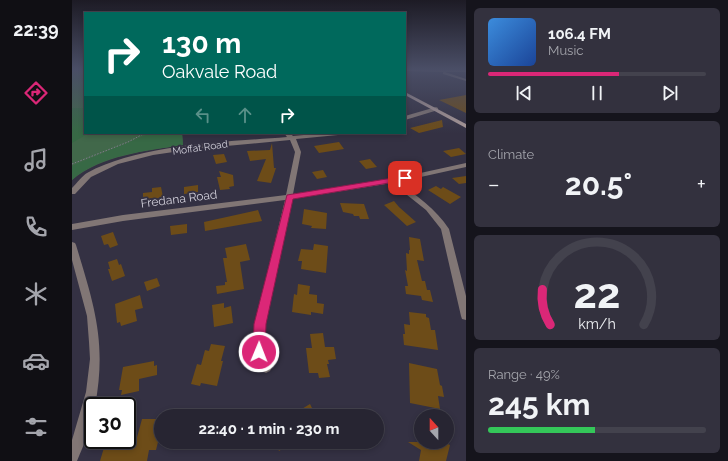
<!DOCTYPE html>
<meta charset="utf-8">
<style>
:root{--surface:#272532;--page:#33313e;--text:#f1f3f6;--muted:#a4a5ac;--line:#43424d;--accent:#db2777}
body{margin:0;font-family:Raleway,sans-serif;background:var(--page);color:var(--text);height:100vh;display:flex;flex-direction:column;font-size:15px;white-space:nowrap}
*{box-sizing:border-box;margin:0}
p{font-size:13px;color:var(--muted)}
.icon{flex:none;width:22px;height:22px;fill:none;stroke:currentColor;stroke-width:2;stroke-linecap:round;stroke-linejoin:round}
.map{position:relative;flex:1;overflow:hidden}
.side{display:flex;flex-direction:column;gap:8px;padding:8px;background:#15141c;width:262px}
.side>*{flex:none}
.hud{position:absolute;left:12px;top:12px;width:322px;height:122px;border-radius:0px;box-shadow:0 2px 6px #0003,0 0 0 1px var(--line);background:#00695c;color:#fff;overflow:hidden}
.needle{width:26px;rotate:339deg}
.buttons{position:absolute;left:342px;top:409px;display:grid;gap:8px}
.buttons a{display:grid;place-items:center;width:40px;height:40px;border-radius:50%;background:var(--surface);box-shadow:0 2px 6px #0003,0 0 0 1px var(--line);font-size:20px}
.speed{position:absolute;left:12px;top:397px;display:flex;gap:8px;font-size:20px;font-weight:700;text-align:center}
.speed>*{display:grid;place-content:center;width:52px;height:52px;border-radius:50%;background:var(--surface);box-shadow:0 2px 6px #0003,0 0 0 1px var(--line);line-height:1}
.speed .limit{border:2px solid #111;border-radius:6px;background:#fff;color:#111}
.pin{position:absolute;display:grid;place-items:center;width:34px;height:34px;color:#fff;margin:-17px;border-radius:8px;box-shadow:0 2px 6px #0006}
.me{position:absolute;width:44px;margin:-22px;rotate:1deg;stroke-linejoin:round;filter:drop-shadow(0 0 3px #0008)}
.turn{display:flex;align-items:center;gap:14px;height:84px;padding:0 12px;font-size:18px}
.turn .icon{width:52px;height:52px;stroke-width:2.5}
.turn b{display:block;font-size:28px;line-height:34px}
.lanes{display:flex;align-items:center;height:38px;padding:0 12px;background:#0003;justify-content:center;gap:20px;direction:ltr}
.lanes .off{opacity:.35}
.big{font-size:30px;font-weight:700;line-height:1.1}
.side .card{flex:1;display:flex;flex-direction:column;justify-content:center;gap:6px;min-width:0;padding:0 14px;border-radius:6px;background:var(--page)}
.side .dial{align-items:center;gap:0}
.dial svg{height:104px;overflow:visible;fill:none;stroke:var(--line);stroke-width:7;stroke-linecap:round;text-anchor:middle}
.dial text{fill:var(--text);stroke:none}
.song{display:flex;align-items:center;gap:12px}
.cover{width:48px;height:48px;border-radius:6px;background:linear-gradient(135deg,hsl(210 70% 55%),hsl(220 70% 35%))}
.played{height:4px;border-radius:2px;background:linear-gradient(90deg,var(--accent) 60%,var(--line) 60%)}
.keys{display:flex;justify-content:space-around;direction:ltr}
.heat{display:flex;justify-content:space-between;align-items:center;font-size:22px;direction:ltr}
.charge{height:6px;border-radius:3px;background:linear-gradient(90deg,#34c759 49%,var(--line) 0)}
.trip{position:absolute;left:82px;top:409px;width:230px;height:40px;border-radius:20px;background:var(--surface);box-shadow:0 2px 6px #0003,0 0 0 1px var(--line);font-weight:700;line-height:40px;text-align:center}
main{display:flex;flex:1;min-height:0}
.menu{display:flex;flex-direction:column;width:72px;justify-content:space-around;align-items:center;background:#100f14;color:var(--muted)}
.menu .icon{width:28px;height:28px}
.menu .on{color:var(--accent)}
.menu b{font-size:18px;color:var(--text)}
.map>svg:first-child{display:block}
.green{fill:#41684a}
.forest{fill:#376945}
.building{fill:#6d4c18}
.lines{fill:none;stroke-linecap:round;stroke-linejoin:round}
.path{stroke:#7f7d8c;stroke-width:1;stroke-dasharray:1.5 1.5;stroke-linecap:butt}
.minor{fill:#817675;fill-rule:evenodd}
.secondary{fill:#ac9b9a;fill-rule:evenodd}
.route{fill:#db2777;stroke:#8e194d}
.labels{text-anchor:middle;stroke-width:4;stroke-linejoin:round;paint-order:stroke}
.far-street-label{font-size:10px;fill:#d2d0db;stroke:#343143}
.street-label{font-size:12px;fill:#d2d0db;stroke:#343143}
</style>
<main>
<nav class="menu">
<b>22:39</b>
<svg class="icon on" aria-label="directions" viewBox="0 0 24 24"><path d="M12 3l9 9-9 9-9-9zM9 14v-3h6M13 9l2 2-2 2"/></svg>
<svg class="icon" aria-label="music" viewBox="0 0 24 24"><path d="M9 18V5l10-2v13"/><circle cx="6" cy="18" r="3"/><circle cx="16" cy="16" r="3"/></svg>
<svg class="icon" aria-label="phone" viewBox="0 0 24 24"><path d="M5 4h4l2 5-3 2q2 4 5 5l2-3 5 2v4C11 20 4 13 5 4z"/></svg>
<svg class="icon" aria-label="climate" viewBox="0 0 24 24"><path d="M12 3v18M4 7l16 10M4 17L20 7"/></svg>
<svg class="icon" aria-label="car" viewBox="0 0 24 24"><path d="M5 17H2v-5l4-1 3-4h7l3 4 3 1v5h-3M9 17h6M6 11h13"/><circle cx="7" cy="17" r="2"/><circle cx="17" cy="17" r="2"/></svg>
<svg class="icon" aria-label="filters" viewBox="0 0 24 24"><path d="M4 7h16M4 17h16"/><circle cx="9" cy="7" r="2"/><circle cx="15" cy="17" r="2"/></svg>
</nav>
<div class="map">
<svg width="394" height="461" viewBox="0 0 394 461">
<rect width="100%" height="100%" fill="#343143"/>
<path class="green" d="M0 69H13V133H110L111 145C74 151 30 155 0 180Z"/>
<path class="forest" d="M0 108H13V133H17L0 143Z
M79 133H110L111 145C77 150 26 155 0 180V166Z"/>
<path class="building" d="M394 95V113L367 100Z
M370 120 371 127 347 133 338 128Z
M267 142 272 149 247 153 242 146Z
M200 143 202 168H204L199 183 185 181 194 159 178 161 175 151 198 150Z
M387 148 394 154 379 157 371 151Z
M152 154 155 162 144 164 141 155Z
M298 159 305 167 294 169 287 161Z
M251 170 255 177 245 179 240 172Z
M147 171 161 175 162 186 157 187 158 189 148 190 145 177H149Z
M394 176V183L387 184 380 178Z
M126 185V192L112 194V187Z
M364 186 369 189 371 187 389 197 378 204 356 190Z
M89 187 91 197 71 202V193L80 192V188Z
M322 201 327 207 344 222 335 226 312 205Z
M268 203 292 204 297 219H288L287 216H282L281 214 271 212Z
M232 209 255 213 254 229 239 228 240 226 230 224Z
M186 210 190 221 133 231 132 222Z
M115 224V233L99 235 98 226Z
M41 232 46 245 38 248 36 244 32 245 29 236Z
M337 237 348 239 352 261 345 260 350 281H353L355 290H358L361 302 350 300 349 296 334 294 333 286H336L333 270 335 271 334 253 337 254V250H338Z
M174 244 178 260 168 262 172 289 145 294 144 286 153 285V282H155L151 258H155L153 248Z
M242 244 256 246 254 273 229 269 230 261H226L229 249 241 250Z
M45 259 47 265 49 264 53 276 40 281 36 269H38L36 262Z
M85 278 88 286 75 291 72 282Z
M226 284 238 286 237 294 245 295V303L252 304 251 314 239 312V315L220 312 222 294 225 295Z
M68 295 71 308 63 310 65 321 49 326 48 322 45 323 43 304Z
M152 303V308L159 306 161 323 142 327 140 305Z
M337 312 354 314V317L357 318 359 330H363L366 350 332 345 331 334H333L332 324 338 325Z
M251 333 253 347H262L264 359 256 360 257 364H255L258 377 247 378 246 373H237L234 348H240L238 334Z
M139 344 153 346 149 361H151L145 386 129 383 128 386 119 384 125 364 129 365 133 350 137 351Z
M82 361V366L85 365V375L67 379V391L49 395 50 390H47L51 367Z
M337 363 365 369 368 385 370 386 372 397 366 396 368 409 338 403Z
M238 404 244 416H218Z
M70 419H89V430L84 450H77L75 461H28L34 441H64Z
M203 442H222L207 451Z
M336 442H372L378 445 374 461H347L349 450Z"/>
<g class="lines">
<path class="path" d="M0 164 56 142 73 133"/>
<path class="minor" d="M333 69 394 70V72H373L394 79V81L371 74V72L333 71Z
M364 107 366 108V110L333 120V116Z
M212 133H218L221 136 253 133H269L266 135 224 139 229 152 221 194 321 179 394 163V167L326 182C345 196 364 209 377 229L394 296V320L390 319 389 316 369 229 354 210 320 183 220 199 193 324 192 352 200 367 198 371 194 373 190 371 182 352 183 324 213 200 51 221 0 230V224L51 215 214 195 223 152 218 140 122 149 81 155 46 164 19 177 3 194H0V188C5 183 10 176 15 173 68 144 155 142 215 137Z
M0 242 3 243 4 245C22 305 35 342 23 406H21C21 425 12 444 5 461H0V440L14 392 18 359 17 342 15 316 0 260Z"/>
<path class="secondary" d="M333 92 394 124V128L333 95Z"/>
</g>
<linearGradient id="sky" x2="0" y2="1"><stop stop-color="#1d1b25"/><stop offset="0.52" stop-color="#4a4e66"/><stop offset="1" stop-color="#4a4e66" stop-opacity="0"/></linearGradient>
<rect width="394" height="133" fill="url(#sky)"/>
<path class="route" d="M333 176 337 178 335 180 221 199 194 324 193 352 191 356 187 358 183 356 181 352 182 324 215 195Z"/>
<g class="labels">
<g class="far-street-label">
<text transform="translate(128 147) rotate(-8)" y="4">Moffat Road</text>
</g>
<g class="street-label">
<text transform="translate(107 199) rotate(-7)" y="4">Fredana Road</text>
</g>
</g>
</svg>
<div class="buttons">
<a><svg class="needle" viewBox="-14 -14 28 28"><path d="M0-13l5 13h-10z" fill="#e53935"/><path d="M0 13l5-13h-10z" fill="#a4a5ac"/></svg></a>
</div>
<div class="speed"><div class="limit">30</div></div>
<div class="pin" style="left:333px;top:178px;background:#d93025"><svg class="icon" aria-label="arrive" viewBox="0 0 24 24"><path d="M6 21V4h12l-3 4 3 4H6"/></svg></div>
<svg class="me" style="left:187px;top:352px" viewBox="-20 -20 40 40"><circle r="17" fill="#db2777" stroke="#fff" stroke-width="3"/><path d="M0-11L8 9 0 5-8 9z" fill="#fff"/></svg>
<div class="trip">22:40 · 1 min · 230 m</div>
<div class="hud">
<div class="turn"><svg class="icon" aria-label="right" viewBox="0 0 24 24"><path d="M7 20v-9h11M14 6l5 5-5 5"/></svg><div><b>130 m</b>Oakvale Road</div></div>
<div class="lanes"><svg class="icon off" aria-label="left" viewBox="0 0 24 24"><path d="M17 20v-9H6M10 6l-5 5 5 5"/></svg><svg class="icon off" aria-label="ahead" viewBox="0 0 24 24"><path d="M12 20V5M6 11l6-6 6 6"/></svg><svg class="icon" aria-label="right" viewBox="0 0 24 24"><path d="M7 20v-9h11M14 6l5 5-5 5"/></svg></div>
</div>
</div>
<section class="side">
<div class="card">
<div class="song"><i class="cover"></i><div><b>106.4 FM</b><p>Music</p></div></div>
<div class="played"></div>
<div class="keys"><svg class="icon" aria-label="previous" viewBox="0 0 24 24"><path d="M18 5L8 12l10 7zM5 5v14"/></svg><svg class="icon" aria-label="pause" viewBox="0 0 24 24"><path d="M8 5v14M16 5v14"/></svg><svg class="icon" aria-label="next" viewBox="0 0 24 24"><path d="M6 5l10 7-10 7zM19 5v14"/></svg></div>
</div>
<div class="card"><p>Climate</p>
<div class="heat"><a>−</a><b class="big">20.5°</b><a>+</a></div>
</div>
<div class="card dial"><svg viewBox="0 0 100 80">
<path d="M14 69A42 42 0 1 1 86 69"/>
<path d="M14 69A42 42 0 0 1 8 42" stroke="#db2777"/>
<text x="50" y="56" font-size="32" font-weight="700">22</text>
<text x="50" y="72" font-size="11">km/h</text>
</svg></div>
<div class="card"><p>Range · 49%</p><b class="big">245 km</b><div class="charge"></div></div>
</section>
</main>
